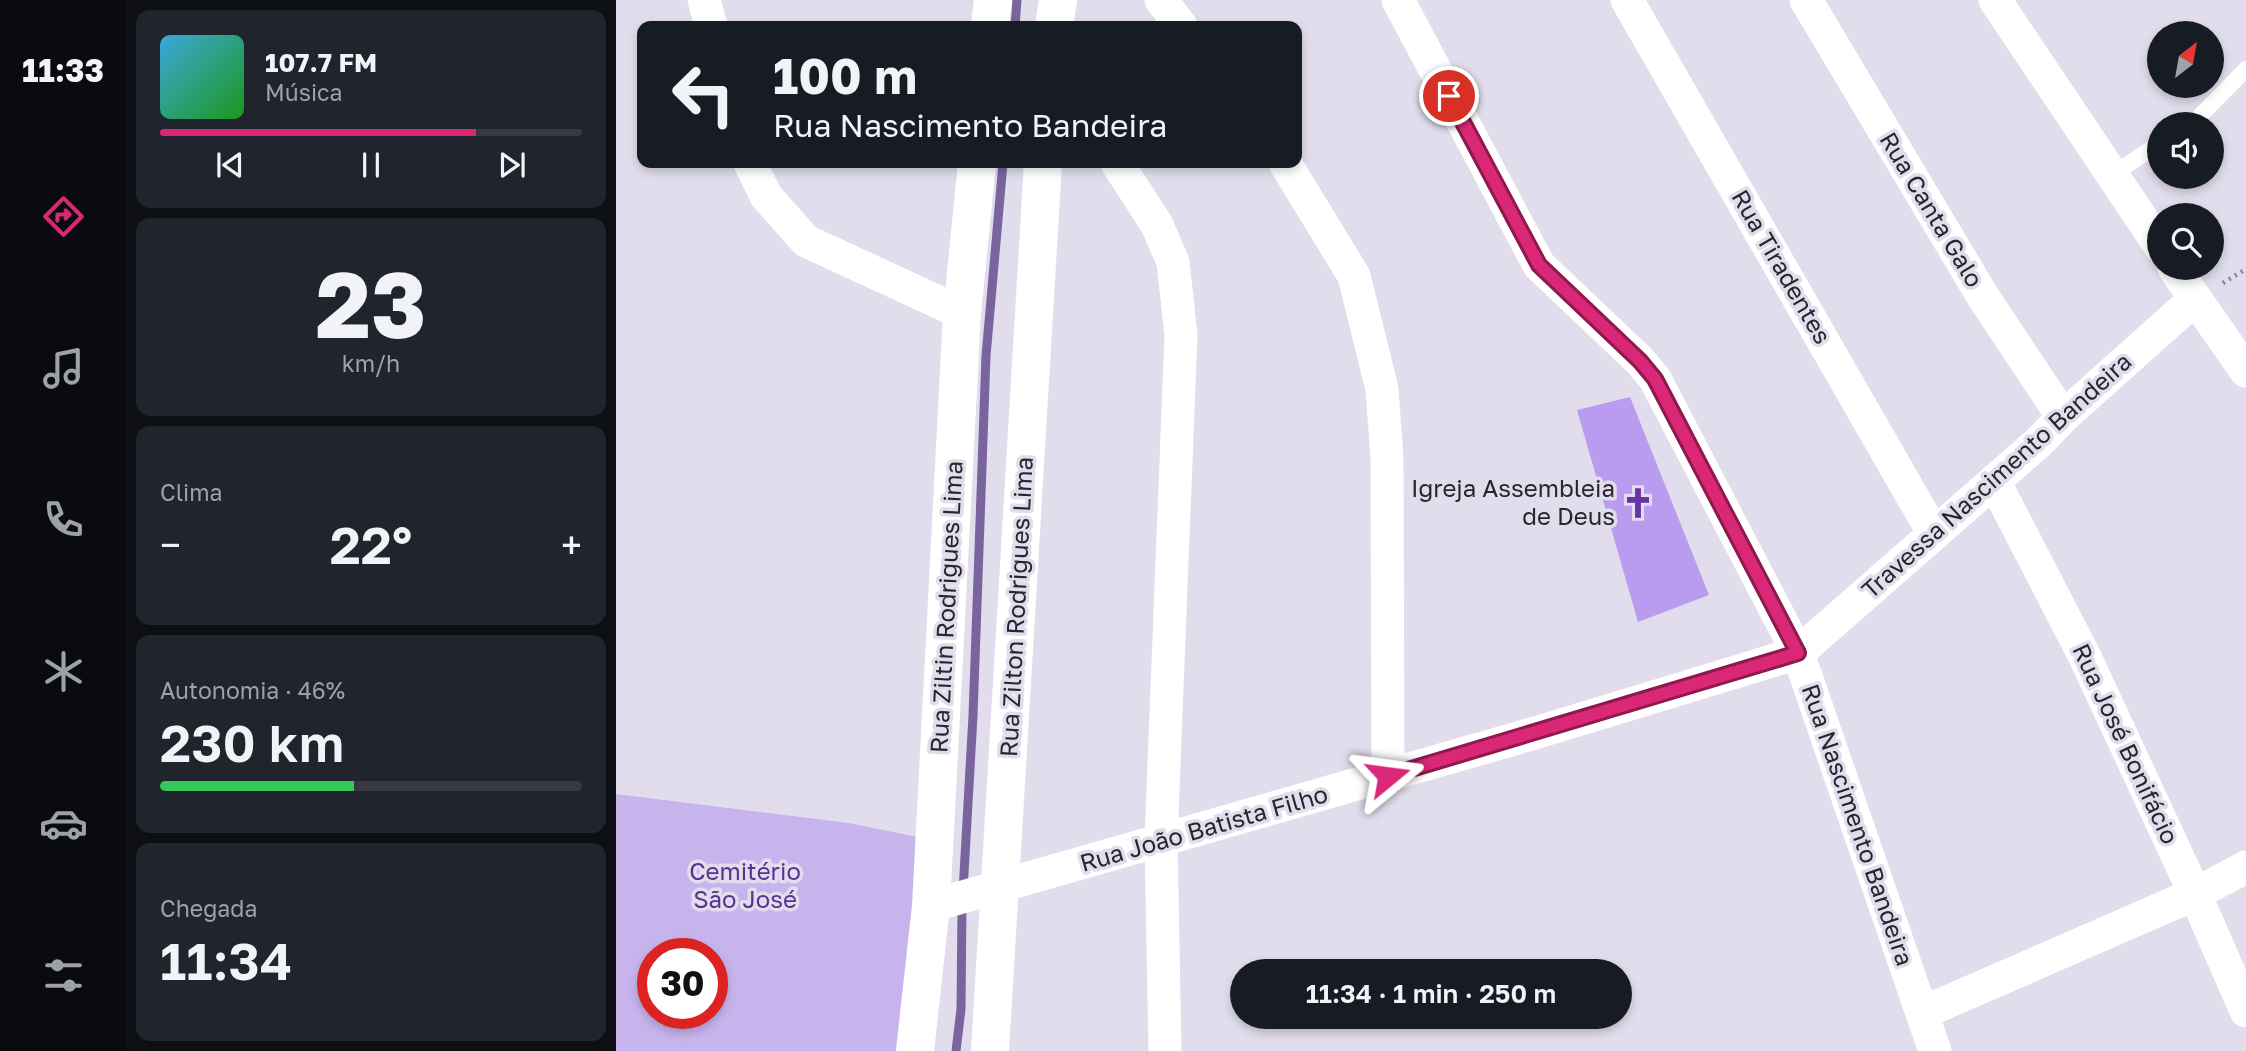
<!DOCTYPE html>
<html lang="pt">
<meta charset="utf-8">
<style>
:root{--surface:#171b24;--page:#20242c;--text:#f1f3f6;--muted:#9ea1a6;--line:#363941;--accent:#db2777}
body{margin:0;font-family:"Golos Text",sans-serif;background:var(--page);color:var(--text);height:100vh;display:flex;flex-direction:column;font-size:26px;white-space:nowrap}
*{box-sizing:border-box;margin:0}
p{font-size:23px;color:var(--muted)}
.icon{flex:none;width:38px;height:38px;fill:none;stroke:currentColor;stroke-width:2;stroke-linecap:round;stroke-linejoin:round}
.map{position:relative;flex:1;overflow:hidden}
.sheet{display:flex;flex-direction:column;gap:10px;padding:10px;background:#0d0f14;width:490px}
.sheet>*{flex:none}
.banner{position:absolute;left:21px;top:21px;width:665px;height:147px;border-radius:14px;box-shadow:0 4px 10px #0003;background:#171b24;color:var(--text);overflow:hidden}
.needle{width:46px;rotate:31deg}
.tools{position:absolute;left:1531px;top:21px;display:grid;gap:14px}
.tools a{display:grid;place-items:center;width:77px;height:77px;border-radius:50%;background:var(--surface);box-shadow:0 4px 10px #0003;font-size:35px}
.speed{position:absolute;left:21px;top:938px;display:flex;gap:14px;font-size:35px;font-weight:700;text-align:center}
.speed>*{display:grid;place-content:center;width:91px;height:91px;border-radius:50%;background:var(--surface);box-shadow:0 4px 10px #0003;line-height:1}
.speed .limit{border:10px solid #d22;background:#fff;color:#111}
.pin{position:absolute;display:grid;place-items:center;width:60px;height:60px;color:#fff;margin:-30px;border:4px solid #fff;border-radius:50%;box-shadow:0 2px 7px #0007}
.me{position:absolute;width:77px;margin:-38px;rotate:74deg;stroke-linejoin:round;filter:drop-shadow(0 0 5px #0008)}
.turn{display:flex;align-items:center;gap:24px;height:147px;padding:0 21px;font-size:32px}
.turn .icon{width:91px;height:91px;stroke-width:2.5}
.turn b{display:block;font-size:49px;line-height:60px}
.big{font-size:52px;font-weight:600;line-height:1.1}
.sheet .widget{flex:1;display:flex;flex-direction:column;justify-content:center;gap:10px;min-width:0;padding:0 24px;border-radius:14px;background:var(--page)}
.sheet .dial{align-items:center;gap:0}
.dial b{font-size:91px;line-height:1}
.song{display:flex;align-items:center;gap:21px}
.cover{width:84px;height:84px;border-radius:10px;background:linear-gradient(135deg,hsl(200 70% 55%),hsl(120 70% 35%))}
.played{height:7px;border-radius:4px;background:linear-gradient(90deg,var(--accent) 75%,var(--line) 75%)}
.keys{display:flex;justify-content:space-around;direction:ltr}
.heat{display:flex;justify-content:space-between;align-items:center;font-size:38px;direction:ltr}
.charge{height:10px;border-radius:5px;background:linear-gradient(90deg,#34c759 46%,var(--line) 0)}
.trip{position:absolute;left:614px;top:959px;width:402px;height:70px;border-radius:35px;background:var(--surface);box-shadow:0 4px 10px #0003;font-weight:600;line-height:70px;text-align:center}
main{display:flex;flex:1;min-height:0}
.menu{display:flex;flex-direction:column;width:126px;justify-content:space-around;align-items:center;background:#090b0e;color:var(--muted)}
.menu .icon{width:49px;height:49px}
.menu .current{color:var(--accent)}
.menu b{font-size:32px;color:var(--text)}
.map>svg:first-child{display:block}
.green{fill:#c7b4ed;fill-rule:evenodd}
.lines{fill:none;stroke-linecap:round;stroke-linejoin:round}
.stream{stroke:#79649e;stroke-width:9}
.building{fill:#b99cef}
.path{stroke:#86838d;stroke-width:4.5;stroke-dasharray:2 5;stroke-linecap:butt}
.service{stroke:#fff;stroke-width:16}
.minor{stroke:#fff;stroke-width:33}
.tertiary{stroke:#fff;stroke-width:38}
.route-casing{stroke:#8e194d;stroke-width:18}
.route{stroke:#db2777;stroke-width:12}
.labels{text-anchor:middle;stroke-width:7;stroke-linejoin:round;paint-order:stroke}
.street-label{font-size:24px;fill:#28262c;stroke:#e1ddec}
.poi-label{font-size:24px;fill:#28262c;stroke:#e1ddec;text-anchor:end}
.park-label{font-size:24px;fill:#5a3190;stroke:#e1ddec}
</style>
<main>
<nav class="menu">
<b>11:33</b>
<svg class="icon current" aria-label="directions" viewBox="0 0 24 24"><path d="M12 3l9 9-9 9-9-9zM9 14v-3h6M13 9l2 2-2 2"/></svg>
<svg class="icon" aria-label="music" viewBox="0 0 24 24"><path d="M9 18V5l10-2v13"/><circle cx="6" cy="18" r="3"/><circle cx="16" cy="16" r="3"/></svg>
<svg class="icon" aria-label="phone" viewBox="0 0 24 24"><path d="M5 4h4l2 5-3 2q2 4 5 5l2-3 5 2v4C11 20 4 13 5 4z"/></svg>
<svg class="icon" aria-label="climate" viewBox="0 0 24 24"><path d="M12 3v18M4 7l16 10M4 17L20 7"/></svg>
<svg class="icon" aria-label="car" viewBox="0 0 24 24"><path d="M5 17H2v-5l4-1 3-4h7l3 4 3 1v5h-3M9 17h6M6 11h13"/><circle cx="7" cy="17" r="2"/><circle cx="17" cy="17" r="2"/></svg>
<svg class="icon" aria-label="filters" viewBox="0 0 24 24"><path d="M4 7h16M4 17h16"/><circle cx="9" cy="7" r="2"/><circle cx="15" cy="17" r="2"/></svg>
</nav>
<section class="sheet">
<div class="widget">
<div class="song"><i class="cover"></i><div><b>107.7 FM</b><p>Música</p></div></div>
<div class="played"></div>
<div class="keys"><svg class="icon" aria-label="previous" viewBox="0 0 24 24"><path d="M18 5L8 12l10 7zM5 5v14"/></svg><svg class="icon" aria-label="pause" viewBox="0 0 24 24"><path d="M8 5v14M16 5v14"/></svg><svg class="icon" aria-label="next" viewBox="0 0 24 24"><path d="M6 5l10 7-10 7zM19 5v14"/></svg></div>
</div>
<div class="widget dial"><b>23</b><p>km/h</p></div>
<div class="widget"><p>Clima</p>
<div class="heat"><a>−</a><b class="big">22°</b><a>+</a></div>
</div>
<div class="widget"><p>Autonomia · 46%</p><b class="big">230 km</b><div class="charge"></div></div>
<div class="widget"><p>Chegada</p><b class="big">11:34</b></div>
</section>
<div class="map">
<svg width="1630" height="1051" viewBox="0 0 1630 1051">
<rect width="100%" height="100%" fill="#e1ddec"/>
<path class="green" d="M0 794 233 823 306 838 285 1051H0ZM37 954H96V1013H37Z"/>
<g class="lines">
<path class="stream" d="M399 26 401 0
M347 891 357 716 370 356 387 163
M340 1051 345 1009 346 905"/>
</g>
<path class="building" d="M1014 397 1093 595 1022 622 961 410Z"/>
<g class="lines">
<path class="path" d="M1607 283 1630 269"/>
<path class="service" d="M1572 124 1581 119 1630 69
M1496 175 1544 143"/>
<path class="minor" d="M88 0 95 26
M545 0 565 26
M782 0 923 265 1024 361 1039 379 1182 653 1319 1051
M1011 0 1318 534
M1190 0 1366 295 1447 417
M1379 0 1544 246
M134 163 150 196 190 241 346 313
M501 163 541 225 557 262 565 335 545 840 549 1051
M669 163 738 276 766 389 771 458 772 776
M1558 268 1630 371
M1378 481 1469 657 1579 894 1630 1011
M315 906 919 733 1182 653 1423 442 1447 417 1579 299
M1306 1013 1579 894 1630 867"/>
<path class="tertiary" d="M374 26 377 0
M438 26 442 0
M299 1051 315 906 346 313 361 163
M374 1051 427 163"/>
</g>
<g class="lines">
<defs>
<path id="route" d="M772 776 1182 653 1039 379 1024 361 923 265 833 96"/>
</defs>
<use href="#route" class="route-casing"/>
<use href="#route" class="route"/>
</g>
<defs>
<symbol id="church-bare" viewBox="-9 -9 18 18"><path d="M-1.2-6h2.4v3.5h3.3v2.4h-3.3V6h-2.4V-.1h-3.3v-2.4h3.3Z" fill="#6731a8" stroke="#e1ddec" stroke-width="2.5" paint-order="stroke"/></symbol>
</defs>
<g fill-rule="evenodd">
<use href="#church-bare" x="1000" y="481" width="44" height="44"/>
</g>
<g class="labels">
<g class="street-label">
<text transform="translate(1315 210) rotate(59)" y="8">Rua Canta Galo</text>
<text transform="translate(1165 267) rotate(60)" y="8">Rua Tiradentes</text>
<text transform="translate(1381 476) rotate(-42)" y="8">Travessa Nascimento Bandeira</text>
<text transform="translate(331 607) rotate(-87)" y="8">Rua Ziltin Rodrigues Lima</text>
<text transform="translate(401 607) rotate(-87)" y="8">Rua Zilton Rodrigues Lima</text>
<text transform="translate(1509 744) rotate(65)" y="8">Rua José Bonifácio</text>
<text transform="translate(1241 825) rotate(71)" y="8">Rua Nascimento Bandeira</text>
<text transform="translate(588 829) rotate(-16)" y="8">Rua João Batista Filho</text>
</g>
<g class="poi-label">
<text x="999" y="497">Igreja Assembleia<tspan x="999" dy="28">de Deus</tspan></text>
</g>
<g class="park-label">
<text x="129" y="880">Cemitério<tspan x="129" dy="28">São José</tspan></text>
</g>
</g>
</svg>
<div class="tools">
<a><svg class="needle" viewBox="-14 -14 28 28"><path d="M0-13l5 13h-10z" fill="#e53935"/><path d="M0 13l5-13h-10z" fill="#9ea1a6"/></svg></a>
<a><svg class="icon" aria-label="sound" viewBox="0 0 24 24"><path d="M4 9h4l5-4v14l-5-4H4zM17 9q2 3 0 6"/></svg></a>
<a><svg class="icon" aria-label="search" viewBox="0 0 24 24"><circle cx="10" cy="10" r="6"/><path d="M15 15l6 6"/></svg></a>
</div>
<div class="speed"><div class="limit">30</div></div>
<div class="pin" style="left:833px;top:96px;background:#d93025"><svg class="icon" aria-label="arrive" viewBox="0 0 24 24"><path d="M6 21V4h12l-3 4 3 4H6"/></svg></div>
<svg class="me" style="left:772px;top:776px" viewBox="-20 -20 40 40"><path d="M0-17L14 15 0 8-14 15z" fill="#db2777" stroke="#fff" stroke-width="4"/></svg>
<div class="trip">11:34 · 1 min · 250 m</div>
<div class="banner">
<div class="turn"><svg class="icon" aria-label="left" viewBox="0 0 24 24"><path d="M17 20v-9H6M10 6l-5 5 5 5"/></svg><div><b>100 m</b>Rua Nascimento Bandeira</div></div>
</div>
</div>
</main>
